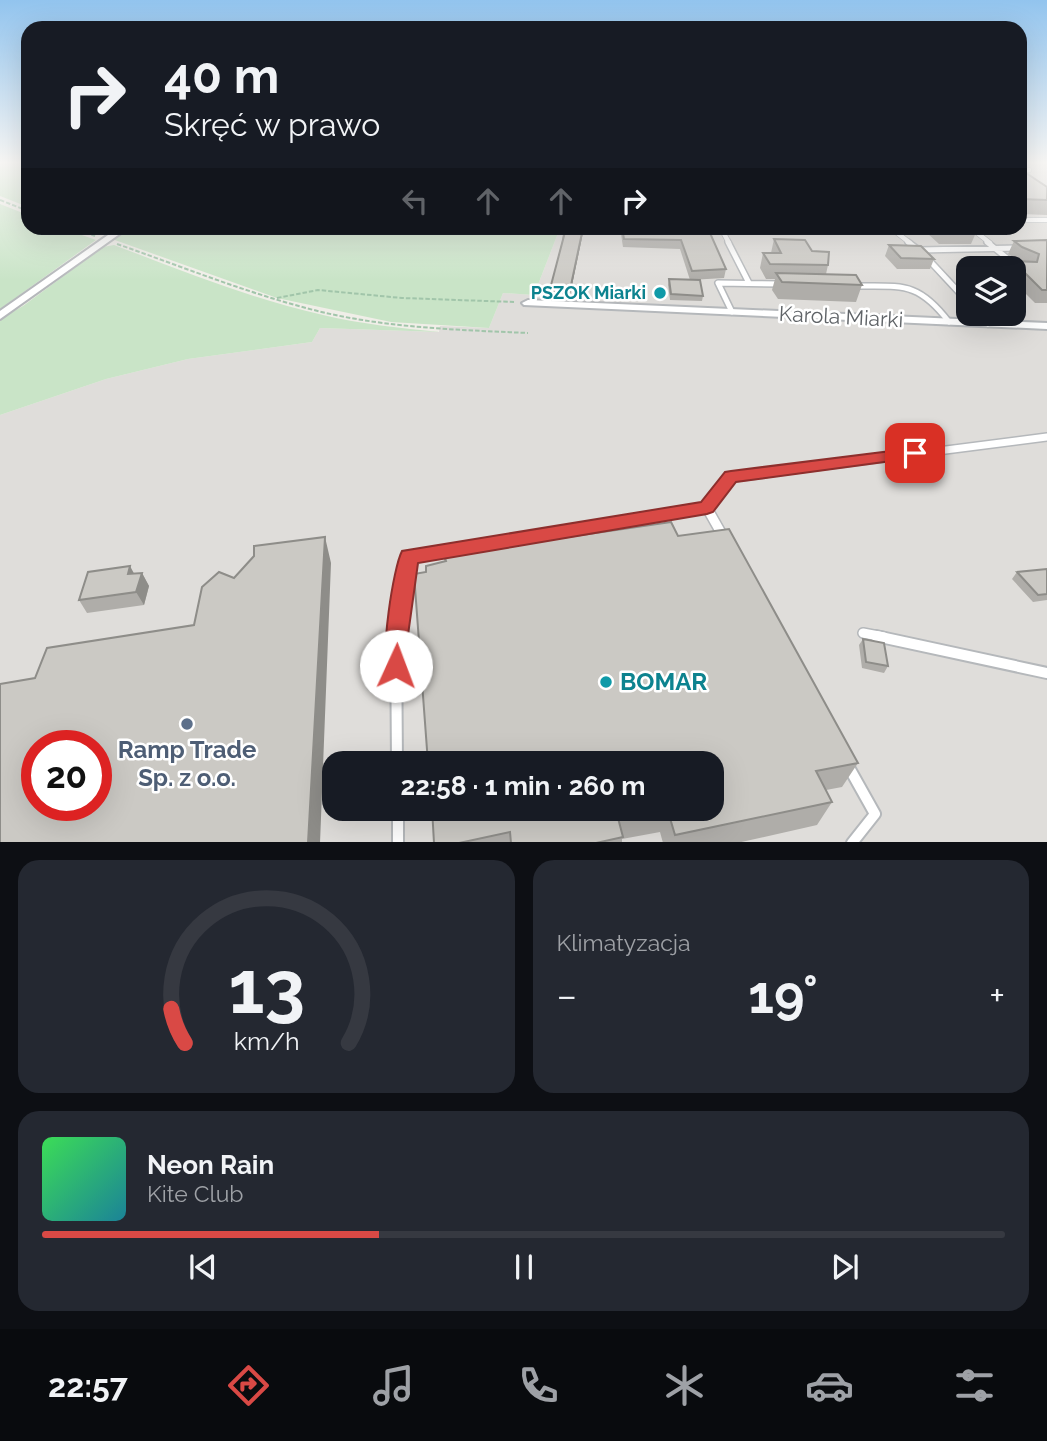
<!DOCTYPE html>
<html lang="pl">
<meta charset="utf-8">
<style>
:root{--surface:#171b24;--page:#242831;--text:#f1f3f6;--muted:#9ea1a6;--line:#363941;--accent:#d94945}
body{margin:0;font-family:Raleway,sans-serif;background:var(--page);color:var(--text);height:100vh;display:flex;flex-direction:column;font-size:26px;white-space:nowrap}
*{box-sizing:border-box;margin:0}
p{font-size:23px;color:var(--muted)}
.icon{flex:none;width:38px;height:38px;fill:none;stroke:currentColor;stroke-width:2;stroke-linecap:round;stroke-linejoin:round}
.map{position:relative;height:842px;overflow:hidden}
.side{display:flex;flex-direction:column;gap:18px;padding:18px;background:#0d0f14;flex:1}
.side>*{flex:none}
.banner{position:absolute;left:21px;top:21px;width:1006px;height:214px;border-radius:21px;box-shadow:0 7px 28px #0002;background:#171b24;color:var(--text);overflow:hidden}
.tools{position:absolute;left:956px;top:256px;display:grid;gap:14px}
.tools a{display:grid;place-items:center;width:70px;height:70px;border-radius:14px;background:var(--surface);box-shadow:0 7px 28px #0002;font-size:35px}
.speed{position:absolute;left:21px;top:730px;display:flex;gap:14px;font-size:35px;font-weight:700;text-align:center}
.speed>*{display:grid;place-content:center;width:91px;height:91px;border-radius:50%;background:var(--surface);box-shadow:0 7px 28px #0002;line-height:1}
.speed .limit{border:10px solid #d22;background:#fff;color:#111}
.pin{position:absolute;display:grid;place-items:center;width:60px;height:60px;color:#fff;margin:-30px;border-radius:14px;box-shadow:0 4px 10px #0006}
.me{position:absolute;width:77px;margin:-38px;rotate:2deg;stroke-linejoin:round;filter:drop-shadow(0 0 5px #0008)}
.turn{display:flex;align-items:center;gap:24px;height:147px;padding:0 28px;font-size:32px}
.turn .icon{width:91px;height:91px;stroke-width:2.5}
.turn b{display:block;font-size:49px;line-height:60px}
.lanes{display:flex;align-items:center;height:66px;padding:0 28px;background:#0003;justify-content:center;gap:35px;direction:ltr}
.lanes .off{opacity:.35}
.big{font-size:52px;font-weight:700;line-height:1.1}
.side .widget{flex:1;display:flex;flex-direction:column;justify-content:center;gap:10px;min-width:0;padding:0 24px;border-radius:21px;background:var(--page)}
.side .dial{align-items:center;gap:0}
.dial svg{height:182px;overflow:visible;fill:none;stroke:var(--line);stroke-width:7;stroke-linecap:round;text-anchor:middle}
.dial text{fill:var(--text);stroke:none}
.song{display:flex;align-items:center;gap:21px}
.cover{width:84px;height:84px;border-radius:10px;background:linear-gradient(135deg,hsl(130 70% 55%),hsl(190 70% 35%))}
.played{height:7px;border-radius:4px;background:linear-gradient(90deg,var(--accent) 35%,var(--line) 35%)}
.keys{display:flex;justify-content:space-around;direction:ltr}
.heat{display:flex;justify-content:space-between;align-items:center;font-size:38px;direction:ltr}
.side .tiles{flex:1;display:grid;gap:18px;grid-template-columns:1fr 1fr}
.widget:last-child{grid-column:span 2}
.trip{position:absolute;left:322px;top:751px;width:402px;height:70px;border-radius:21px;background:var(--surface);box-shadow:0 7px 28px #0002;font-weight:700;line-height:70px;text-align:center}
.tab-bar{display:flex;height:112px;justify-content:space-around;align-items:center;background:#090b0e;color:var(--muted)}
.tab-bar .icon{width:49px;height:49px}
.tab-bar .selected{color:var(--accent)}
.tab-bar b{font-size:32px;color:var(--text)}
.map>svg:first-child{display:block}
.industrial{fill:#dfddda;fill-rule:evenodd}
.green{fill:#c9e4c7}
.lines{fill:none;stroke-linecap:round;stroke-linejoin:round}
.lane-far4-casing{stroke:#b5b8bb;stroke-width:6}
.lane-far3-casing{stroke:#b5b8bb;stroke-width:8}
.lane-far2-casing{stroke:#b5b8bb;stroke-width:10}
.lane-far1-casing{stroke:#b5b8bb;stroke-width:12}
.lane-casing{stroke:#b5b8bb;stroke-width:14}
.street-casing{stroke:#b5b8bb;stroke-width:4}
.path{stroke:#a1c5aa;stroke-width:2;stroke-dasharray:4.5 2;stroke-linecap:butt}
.lane-far4{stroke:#fff;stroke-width:4.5}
.lane-far3{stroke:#fff;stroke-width:5}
.lane-far2{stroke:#fff;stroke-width:7}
.lane-far1{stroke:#fff;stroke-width:9}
.lane{stroke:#fff;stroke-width:10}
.street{fill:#fff;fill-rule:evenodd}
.wall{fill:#afada9}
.shaded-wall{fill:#8e8d89}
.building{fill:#cbc9c4;stroke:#8e8d89;stroke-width:2;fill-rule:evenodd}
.route{fill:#d94945;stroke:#8d2f2d;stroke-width:2}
.culture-dot{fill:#0f9aa8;stroke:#fff;stroke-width:2.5}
.service-dot{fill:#5c6f8a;stroke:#fff;stroke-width:2.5}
.labels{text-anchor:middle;stroke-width:5;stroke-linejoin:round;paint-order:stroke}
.far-culture-label{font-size:18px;font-weight:bold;fill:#0d838f;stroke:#fff;text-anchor:end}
.street-label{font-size:21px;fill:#5f6367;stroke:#fff}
.near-culture-label{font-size:24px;font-weight:bold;fill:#0d838f;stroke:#fff;text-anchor:start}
.near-service-label{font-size:24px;font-weight:bold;fill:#4e5e75;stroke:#fff}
</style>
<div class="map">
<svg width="1047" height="843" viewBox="0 0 1047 843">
<rect width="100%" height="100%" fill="#f0eee8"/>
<path class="industrial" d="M1020 162 1047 163V842H0V415L106 379 188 359 312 342 320 328 439 332 440 326 489 328 503 293 534 295 560 228H1020ZM968 268H1013V313H968ZM37 746H96V805H37ZM334 763H712V808H334Z"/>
<path class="green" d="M0 162H28V207L0 196Z
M0 204 28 215V228H62L96 240 0 309Z
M127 228H560L534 295 503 293 489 328 391 322 277 298 112 239Z
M114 245C183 271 251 299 323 315 361 324 400 328 440 332L320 328 312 342 188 359 106 379 0 415V319L23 306 103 247Z"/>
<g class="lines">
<defs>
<path id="lane-far4" d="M1020 170H1029
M1020 220H1047
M721 228 729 243
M891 228 910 243
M971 228 990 243"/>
<path id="lane-far3" d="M728 242 749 283
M908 242 920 251
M987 242 1018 267
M919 250 1020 248
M928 259 968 302
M853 286C901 287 917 280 949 322
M732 312 718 283 781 284
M978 313 988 324"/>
<path id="lane-far2" d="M751 475 1047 437"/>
<path id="lane-far1" d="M724 538 707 508 731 477 765 473
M863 633 884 637
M396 637 409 556 707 508"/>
<path id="lane" d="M396 636 397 763
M876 636 1047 673
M847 764 875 814 852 843
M398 808V843"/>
<path id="street" d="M118 228H128L0 319V311Z
M528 300 1047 323V329L524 305 522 303Z"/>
</defs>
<use href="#lane-far4" class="lane-far4-casing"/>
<use href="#lane-far3" class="lane-far3-casing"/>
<use href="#lane-far2" class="lane-far2-casing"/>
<use href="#lane-far1" class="lane-far1-casing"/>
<use href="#lane" class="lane-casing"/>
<use href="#street" class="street-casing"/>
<path class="path" d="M0 200 28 211
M73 228 95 236
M117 244C186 268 254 296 326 313 392 328 460 330 528 333
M277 298 318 290 402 298 514 302"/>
<use href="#lane-far4" class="lane-far4"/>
<use href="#lane-far3" class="lane-far3"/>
<use href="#lane-far2" class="lane-far2"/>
<use href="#lane-far1" class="lane-far1"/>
<use href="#lane" class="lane"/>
<use href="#street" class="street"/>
</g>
<path class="wall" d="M1020 169 1047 187V215L1020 214Z
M564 228H584L569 299 550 298V289L562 241 563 232Z
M620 228H703L726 269 724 278 690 280 680 249 623 247Z
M730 228H772L771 235H734Z
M909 228H978L971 244H939L927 233 913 232Z
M774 239 812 251 828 265 826 274 862 285 856 302 778 299 772 290 775 279H766L760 268 763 253H771Z
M1047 240V303H1035L1013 281V268H1010L1013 261H1019L1008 254 1014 241Z
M889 245 934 259 930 269H897L885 256Z
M669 279 703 296 702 301 670 300 668 285Z
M678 536 858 763 842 787 826 790 832 802 817 825 737 843H663L660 832 622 839V843H434L426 572 444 562V555Z
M1047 569V600L1033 602 1012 579 1017 572Z
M142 573 149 586 144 605 87 613 79 600 134 574Z
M863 639 888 666 884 673 862 668 859 645Z"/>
<path class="shaded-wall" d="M583 228H584L569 299 570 290Z
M325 537 331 563 320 843H308Z
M130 566 137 579 128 574Z
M142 573 149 586 144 605 136 592Z"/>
<path class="building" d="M1020 169 1047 187V200L1020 199Z
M564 228H583L570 290 550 289 565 232H563Z
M622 228H703L705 233H710L726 269 692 271 681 240 624 239Z
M944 228H978L945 229Z
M774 239 805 240 812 251 829 252 828 265 770 264 763 253H781Z
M1047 240V290H1042L1013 261 1037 262 1039 254 1022 247 1014 241Z
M889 245 921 246 934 259 901 258Z
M776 273 856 275 862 285 782 282Z
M669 279 700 280 703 296 671 294Z
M671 522 678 536 729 529 858 763 816 771 832 802 675 835 667 808H712V763H428L414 574 426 572V566L446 561 444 555Z
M325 537 308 843H0V684L35 678 47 648 194 625 202 587 219 572 234 578 254 556V546ZM37 746H96V805H37Z
M130 566 128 574 142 573 136 592 79 600 88 572Z
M1047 569V594L1038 595 1017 572Z
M863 639 884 643 888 666 866 662Z
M432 808H666L618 818 623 837 596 843H511L510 832 459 843H434Z"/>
<linearGradient id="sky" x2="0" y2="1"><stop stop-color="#92c4ee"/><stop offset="0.58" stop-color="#f8f7f5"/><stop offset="1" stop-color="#f8f7f5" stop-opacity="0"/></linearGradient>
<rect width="1047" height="280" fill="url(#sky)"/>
<path class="route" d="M915 448 921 449 924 453 921 457 736 482 713 512 707 514 418 563 407 642V666L404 673 396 676 388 673C380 656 393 568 402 551L701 502 725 472 731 471Z"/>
<g class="culture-dot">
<circle cx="660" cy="293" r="7"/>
<circle cx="606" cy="682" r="7"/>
</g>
<circle class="service-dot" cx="187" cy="724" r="7"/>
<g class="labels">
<g class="far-culture-label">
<text x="646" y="299">PSZOK Miarki</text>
</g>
<g class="street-label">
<text transform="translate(841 317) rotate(3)" y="7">Karola Miarki</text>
</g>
<g class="near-culture-label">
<text x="620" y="690">BOMAR</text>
</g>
<g class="near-service-label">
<text x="187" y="758">Ramp Trade<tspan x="187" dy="28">Sp. z o.o.</tspan></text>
</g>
</g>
</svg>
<div class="tools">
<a><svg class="icon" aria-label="layers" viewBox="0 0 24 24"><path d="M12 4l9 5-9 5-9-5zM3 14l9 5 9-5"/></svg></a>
</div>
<div class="speed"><div class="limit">20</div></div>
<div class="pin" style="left:915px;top:453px;background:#d93025"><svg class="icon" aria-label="arrive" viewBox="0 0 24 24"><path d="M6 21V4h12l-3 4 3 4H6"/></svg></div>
<svg class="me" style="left:396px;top:666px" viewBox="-20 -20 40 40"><circle r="19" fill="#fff"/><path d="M0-13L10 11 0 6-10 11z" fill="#d94945"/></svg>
<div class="trip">22:58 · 1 min · 260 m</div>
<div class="banner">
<div class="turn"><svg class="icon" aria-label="right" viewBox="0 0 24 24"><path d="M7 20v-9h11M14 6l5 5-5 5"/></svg><div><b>40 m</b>Skręć w prawo</div></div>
<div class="lanes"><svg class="icon off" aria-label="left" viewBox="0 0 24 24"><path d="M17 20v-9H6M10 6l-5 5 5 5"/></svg><svg class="icon off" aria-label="ahead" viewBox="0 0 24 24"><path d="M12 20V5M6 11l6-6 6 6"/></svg><svg class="icon off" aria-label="ahead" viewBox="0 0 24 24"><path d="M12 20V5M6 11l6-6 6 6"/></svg><svg class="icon" aria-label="right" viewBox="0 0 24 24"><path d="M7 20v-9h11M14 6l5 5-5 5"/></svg></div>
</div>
</div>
<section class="side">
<div class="tiles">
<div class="widget dial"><svg viewBox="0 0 100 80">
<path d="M14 69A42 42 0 1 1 86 69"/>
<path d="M14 69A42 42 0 0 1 8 54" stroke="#d94945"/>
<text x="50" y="56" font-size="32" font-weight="700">13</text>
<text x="50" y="72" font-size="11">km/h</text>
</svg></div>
<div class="widget"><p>Klimatyzacja</p>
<div class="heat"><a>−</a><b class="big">19°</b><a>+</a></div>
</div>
<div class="widget">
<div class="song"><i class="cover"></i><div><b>Neon Rain</b><p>Kite Club</p></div></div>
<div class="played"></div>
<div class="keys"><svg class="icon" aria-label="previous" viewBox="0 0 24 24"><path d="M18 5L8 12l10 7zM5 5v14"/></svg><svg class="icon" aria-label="pause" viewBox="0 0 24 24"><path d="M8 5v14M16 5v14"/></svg><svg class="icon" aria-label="next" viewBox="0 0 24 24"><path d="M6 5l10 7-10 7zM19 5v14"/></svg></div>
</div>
</div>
</section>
<nav class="tab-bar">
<b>22:57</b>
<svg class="icon selected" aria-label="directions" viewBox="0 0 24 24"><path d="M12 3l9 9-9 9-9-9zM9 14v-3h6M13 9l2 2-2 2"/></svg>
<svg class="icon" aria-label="music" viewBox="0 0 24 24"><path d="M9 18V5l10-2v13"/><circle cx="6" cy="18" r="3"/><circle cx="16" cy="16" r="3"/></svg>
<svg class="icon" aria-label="phone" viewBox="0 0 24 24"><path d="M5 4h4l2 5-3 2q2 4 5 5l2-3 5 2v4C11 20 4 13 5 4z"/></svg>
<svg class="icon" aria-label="climate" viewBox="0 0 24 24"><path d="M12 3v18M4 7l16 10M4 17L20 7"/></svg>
<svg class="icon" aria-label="car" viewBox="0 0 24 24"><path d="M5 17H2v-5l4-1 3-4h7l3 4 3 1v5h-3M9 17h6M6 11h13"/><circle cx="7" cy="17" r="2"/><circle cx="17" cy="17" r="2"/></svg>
<svg class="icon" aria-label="filters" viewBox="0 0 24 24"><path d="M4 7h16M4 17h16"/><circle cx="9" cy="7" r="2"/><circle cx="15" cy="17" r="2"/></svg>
</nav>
